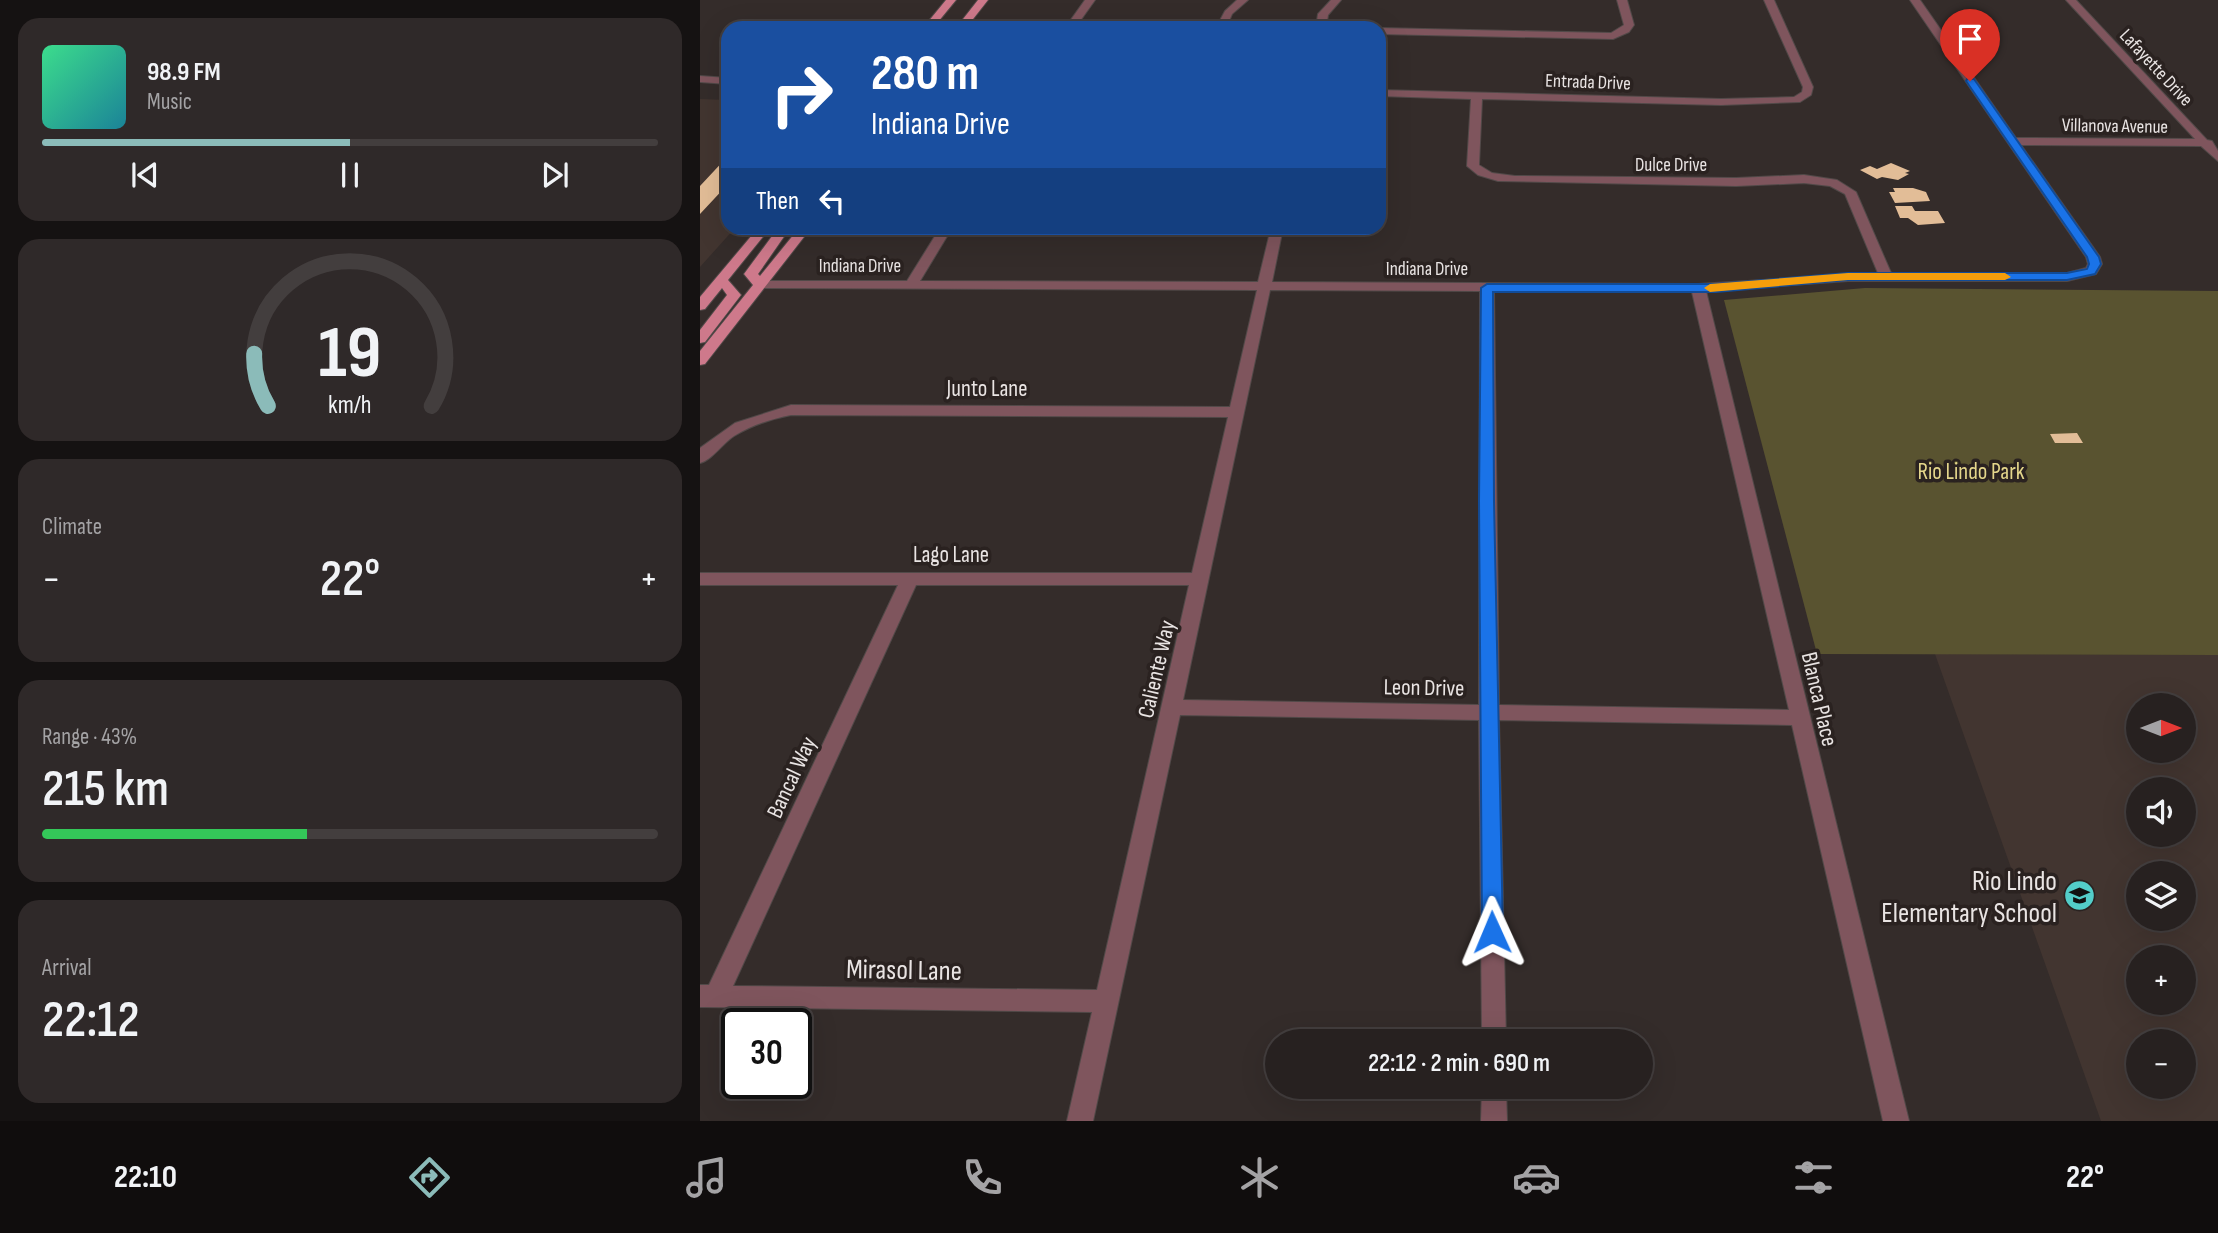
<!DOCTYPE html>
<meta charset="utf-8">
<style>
:root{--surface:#272120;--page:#2f2929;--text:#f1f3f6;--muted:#a4a3a5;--line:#433e3e;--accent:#8bbbb9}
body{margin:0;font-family:"Sofia Sans Condensed",sans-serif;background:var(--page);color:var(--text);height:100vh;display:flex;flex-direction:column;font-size:26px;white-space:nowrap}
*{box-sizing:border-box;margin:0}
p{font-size:23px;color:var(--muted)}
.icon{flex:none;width:38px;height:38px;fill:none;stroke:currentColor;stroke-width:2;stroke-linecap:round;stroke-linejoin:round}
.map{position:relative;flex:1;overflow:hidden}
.side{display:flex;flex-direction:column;gap:18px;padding:18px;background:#151212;width:700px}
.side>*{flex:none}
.hud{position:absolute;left:21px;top:21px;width:665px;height:214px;border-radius:21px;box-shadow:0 7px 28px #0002,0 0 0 2px var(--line);background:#1a4fa0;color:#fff;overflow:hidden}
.needle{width:46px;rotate:90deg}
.fabs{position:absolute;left:1426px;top:693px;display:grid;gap:14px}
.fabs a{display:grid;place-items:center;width:70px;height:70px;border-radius:50%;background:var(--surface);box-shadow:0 7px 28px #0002,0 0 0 2px var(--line);font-size:35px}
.speed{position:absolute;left:21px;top:1008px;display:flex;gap:14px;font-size:35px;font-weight:700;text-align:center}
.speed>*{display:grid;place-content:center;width:91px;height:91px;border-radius:50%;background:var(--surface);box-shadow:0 7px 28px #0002,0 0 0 2px var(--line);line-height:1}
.speed .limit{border:4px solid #111;border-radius:10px;background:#fff;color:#111}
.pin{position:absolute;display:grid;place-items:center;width:60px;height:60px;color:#fff;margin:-72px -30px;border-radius:50% 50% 50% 0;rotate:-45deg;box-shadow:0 0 7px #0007}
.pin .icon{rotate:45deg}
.me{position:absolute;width:77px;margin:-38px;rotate:359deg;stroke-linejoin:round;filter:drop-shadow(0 0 5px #0008)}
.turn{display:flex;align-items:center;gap:24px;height:147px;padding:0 35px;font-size:32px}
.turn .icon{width:91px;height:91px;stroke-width:2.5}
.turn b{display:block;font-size:49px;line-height:60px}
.then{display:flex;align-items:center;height:66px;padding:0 35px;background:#0003;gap:14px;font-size:26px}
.big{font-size:52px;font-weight:600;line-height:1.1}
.side .widget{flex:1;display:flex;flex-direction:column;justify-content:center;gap:10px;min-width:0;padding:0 24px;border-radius:21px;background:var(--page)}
.side .dial{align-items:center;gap:0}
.dial svg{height:182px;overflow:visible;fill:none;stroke:var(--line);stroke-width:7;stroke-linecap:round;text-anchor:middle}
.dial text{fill:var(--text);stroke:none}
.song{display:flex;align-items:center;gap:21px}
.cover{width:84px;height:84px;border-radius:10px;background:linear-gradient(135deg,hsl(150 70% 55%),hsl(190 70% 35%))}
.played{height:7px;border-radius:4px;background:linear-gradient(90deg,var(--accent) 50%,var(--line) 50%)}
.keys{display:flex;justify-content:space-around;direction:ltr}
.heat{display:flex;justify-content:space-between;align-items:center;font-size:38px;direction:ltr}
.charge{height:10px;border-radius:5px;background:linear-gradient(90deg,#34c759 43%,var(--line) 0)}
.trip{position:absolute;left:565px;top:1029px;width:388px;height:70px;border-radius:35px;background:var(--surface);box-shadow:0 7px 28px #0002,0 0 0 2px var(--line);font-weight:600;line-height:70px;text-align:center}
.tabs{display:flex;height:112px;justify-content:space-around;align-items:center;background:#100d0d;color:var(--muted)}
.tabs .icon{width:49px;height:49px}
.tabs .current{color:var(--accent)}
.tabs b{font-size:32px;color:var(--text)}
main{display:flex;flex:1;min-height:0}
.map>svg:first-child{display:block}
.built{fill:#423530;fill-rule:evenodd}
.green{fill:#595330}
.building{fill:#e2bd97}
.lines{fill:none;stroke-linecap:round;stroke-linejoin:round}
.minor-casing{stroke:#514948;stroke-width:2}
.major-casing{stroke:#514948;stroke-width:2}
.minor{fill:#7f555d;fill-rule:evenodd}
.major{fill:#ce798b;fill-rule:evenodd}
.route{fill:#1a73e8;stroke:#114b97;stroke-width:2}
.slow{fill:#f59e0b}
.labels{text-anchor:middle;stroke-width:7;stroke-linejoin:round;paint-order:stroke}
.far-street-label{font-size:19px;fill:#e9e4e3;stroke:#2a2220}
.street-label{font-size:23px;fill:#e9e4e3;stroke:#2a2220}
.park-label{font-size:23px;fill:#e4d68b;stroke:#2a2220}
.near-poi-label{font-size:28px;fill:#e9e4e3;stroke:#2a2220;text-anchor:end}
.near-street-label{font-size:28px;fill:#e9e4e3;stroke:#2a2220}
</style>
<main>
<section class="side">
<div class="widget">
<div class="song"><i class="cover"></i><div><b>98.9 FM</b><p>Music</p></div></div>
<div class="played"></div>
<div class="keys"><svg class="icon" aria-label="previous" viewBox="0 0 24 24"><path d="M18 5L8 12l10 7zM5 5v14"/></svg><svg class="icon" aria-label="pause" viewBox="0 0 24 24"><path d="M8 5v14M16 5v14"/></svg><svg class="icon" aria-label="next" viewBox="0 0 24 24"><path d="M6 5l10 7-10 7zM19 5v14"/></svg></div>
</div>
<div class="widget dial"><svg viewBox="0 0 100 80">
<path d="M14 69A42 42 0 1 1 86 69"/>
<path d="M14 69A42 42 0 0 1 8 46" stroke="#8bbbb9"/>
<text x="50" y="56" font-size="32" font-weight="700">19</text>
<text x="50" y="72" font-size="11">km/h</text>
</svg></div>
<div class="widget"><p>Climate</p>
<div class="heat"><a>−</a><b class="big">22°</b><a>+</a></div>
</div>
<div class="widget"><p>Range · 43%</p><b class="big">215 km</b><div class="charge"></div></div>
<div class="widget"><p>Arrival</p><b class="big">22:12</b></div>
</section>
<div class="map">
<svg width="1518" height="1121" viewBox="0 0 1518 1121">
<rect width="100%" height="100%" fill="#342c2a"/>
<path class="built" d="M0 99 28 100V228H35L0 267Z
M1235 654 1518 655V1121H1401ZM1438 705H1484V751H1438ZM1438 789H1484V835H1438ZM1438 873H1484V919H1438ZM1438 957H1484V1003H1438ZM1438 1041H1484V1087H1438Z"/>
<path class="green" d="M1165 288 1518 291V655L1117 654 1024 300Z"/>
<path class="building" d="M28 156V184L0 214V186Z
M1191 163 1210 171 1205 173 1209 174 1198 180 1182 177 1177 179 1160 170 1170 166 1177 169Z
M1193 188H1213L1226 192 1230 201 1195 203 1189 192H1195Z
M1195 206H1212L1215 211H1238L1245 223 1218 225 1208 218H1200Z
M1377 433 1383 443H1355L1350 434Z"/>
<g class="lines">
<defs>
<path id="minor" d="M385 0H395L375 28H365Z
M537 0H548L532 14 526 28H516L525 11Z
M631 0H641L628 15 626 28H616L618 14Z
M917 0H927L934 25 929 32 913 39 679 34V28L911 33 924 25Z
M1064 0H1074L1113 87 1111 95 1100 102 1021 105 782 99 779 165 792 173 815 176 1036 178 1104 175 1137 180 1156 192 1191 273H1367L1386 268 1388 264 1386 257 1210 0H1220L1316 138 1495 139 1366 0H1376L1507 140 1512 141 1518 151V161L1501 146 1321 145 1400 257 1402 264 1396 274 1367 281H1148L1006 291 1209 1121H1183L1092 725 799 720 806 1041H782L779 720 480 715 393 1121H367L392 1012 0 1007V985H9L198 585H0V573H492L528 417 91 415C71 419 52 425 34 436 23 443 12 460 0 463V448L35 423 91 405 530 407 557 290 60 288 55 287V281H207L240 228H252L220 281 558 282 571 228H583L572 282 998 284 1178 273 1145 194 1130 186 1104 183 1036 186 798 181 778 175 767 166 771 99 679 96V90L1021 99 1094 97 1102 92 1103 87ZM570 290 780 291 779 705 483 700ZM794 291 992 292 1089 710 799 705ZM216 585H489L397 990 33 986Z
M0 76 28 78V84L0 82Z
M782 1087H806L807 1121H781Z"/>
<path id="major" d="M246 0H256L233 28H223Z
M278 0H288L266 28H256Z
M58 228H70L28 280 41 295 5 342 0 343V330L27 295 22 288 5 309 0 310V297Z
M78 228H90L58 274 60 276 99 228H111L5 364 0 365V351L53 285 44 274Z"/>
</defs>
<use href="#minor" class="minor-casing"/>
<use href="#major" class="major-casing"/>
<use href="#minor" class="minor"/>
<use href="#major" class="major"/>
</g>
<path class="route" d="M1267 79H1274L1399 257 1401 264 1395 274 1367 280H1148L1016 292H793L794 501 803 932 800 938 792 941 785 938 782 932 779 501 781 288 787 284H1016L1148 273H1367L1387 269 1389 264 1387 257 1266 81Z"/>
<path class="slow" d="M1148 273H1305L1311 277 1305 280H1148L1010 292 1004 288 1010 284Z"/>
<defs>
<symbol id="school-disc" viewBox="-11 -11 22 22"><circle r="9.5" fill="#53cdc9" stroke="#2a2220"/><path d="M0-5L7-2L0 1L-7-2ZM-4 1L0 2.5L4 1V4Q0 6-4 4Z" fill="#111"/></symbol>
</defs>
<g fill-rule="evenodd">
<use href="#school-disc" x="1362" y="878" width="35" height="35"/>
</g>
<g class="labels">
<g class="far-street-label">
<text transform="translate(1457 67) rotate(47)" y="7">Lafayette Drive</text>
<text transform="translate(888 81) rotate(2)" y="7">Entrada Drive</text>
<text transform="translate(1415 125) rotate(1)" y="7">Villanova Avenue</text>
<text x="971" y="171">Dulce Drive</text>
<text x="160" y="272">Indiana Drive</text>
<text x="727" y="275">Indiana Drive</text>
</g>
<g class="street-label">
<text x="287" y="396">Junto Lane</text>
<text x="251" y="562">Lago Lane</text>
<text transform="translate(456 669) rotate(-77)" y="8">Caliente Way</text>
<text transform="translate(724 687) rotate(1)" y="8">Leon Drive</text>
<text transform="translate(1120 699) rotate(77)" y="8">Blanca Place</text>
<text transform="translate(91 777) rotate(-65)" y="8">Bancal Way</text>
</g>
<g class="park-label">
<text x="1271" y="479">Rio Lindo Park</text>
</g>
<g class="near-poi-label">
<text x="1357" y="890">Rio Lindo<tspan x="1357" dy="32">Elementary School</tspan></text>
</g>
<g class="near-street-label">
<text transform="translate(204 969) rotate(1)" y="10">Mirasol Lane</text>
</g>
</g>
</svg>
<div class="fabs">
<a><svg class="needle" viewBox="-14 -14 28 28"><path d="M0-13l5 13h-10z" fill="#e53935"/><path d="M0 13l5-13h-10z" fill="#a4a3a5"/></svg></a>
<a><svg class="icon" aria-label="sound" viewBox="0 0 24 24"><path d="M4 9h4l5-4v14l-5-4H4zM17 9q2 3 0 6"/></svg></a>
<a><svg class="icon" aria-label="layers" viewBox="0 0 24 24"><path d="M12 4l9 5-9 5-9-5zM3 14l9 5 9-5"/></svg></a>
<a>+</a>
<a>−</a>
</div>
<div class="speed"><div class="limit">30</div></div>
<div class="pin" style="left:1270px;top:81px;background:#d93025"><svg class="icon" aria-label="arrive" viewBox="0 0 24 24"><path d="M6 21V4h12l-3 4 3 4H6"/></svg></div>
<svg class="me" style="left:792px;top:932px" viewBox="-20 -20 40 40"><path d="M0-17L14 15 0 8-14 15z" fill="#1a73e8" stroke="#fff" stroke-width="4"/></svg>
<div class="trip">22:12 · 2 min · 690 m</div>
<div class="hud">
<div class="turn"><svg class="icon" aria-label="right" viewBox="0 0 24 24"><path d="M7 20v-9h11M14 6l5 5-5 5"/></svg><div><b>280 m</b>Indiana Drive</div></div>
<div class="then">Then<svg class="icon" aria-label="left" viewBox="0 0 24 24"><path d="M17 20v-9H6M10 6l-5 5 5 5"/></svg></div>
</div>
</div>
</main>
<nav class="tabs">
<b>22:10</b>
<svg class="icon current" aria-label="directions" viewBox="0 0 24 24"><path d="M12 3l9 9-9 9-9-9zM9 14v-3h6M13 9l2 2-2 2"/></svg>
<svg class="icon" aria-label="music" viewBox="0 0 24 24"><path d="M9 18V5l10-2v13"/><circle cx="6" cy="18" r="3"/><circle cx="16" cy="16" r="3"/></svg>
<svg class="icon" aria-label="phone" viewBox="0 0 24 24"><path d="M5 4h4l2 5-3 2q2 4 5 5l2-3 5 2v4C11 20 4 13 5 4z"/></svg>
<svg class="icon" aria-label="climate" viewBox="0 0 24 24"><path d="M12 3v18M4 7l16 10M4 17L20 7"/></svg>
<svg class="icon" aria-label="car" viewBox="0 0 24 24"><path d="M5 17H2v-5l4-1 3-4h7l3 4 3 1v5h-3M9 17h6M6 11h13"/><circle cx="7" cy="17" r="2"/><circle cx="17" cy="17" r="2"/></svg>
<svg class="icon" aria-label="filters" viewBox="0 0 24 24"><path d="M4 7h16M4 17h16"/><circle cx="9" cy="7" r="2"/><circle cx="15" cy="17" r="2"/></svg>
<b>22°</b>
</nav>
